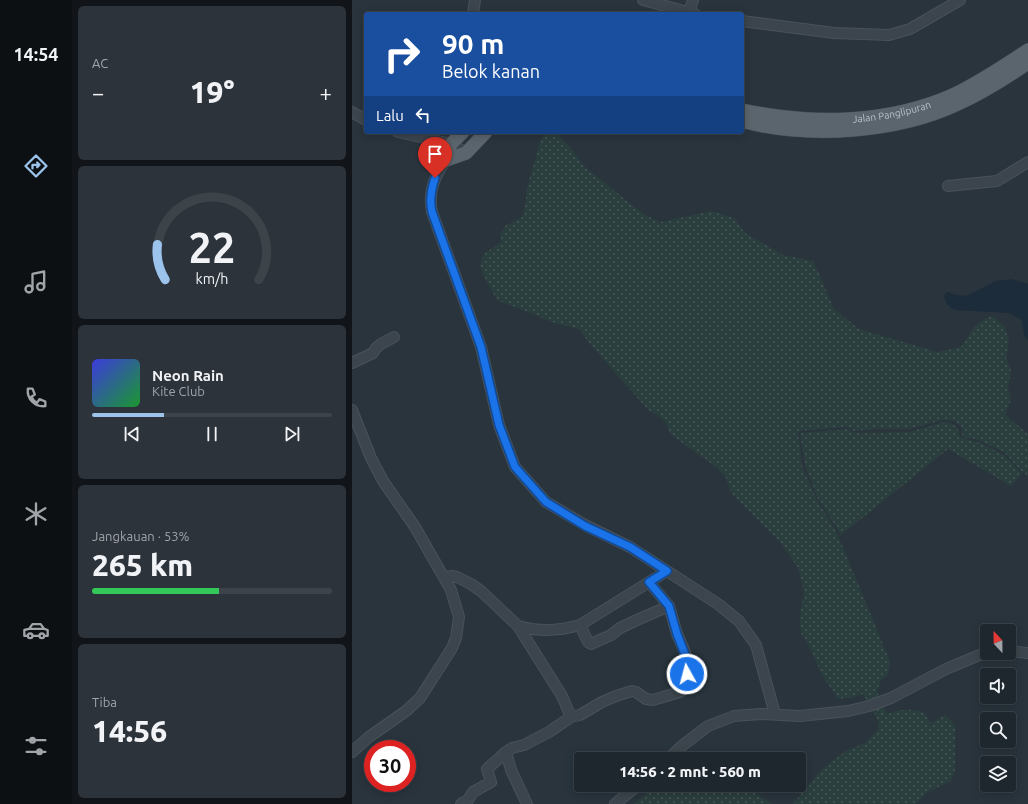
<!DOCTYPE html>
<html lang="id">
<meta charset="utf-8">
<style>
:root{--surface:#1f272e;--page:#2c333a;--text:#f1f3f6;--muted:#a1a5aa;--line:#3c444a;--accent:#9bc3eb}
body{margin:0;font-family:Ubuntu,sans-serif;background:var(--page);color:var(--text);height:100vh;display:flex;flex-direction:column;font-size:15px;white-space:nowrap}
*{box-sizing:border-box;margin:0}
p{font-size:13px;color:var(--muted)}
.icon{flex:none;width:22px;height:22px;fill:none;stroke:currentColor;stroke-width:2;stroke-linecap:round;stroke-linejoin:round}
.map{position:relative;flex:1;overflow:hidden}
.drawer{display:flex;flex-direction:column;gap:6px;padding:6px;background:#111519;width:280px}
.drawer>*{flex:none}
.banner{position:absolute;left:12px;top:12px;width:380px;height:122px;border-radius:4px;box-shadow:0 2px 10px #0003,0 0 0 1px var(--line);background:#1a4fa0;color:#fff;overflow:hidden}
.needle{width:26px;rotate:338deg}
.buttons{position:absolute;left:628px;top:624px;display:grid;gap:8px}
.buttons a{display:grid;place-items:center;width:36px;height:36px;border-radius:4px;background:var(--surface);box-shadow:0 2px 10px #0003,0 0 0 1px var(--line);font-size:20px}
.speed{position:absolute;left:12px;top:740px;display:flex;gap:8px;font-size:20px;font-weight:700;text-align:center}
.speed>*{display:grid;place-content:center;width:52px;height:52px;border-radius:50%;background:var(--surface);box-shadow:0 2px 10px #0003,0 0 0 1px var(--line);line-height:1}
.speed .limit{border:6px solid #d22;background:#fff;color:#111}
.pin{position:absolute;display:grid;place-items:center;width:34px;height:34px;color:#fff;margin:-41px -17px;border-radius:50% 50% 50% 0;rotate:-45deg;box-shadow:0 0 4px #0007}
.pin .icon{rotate:45deg}
.me{position:absolute;width:44px;margin:-22px;rotate:353deg;stroke-linejoin:round;filter:drop-shadow(0 0 3px #0008)}
.turn{display:flex;align-items:center;gap:14px;height:84px;padding:0 12px;font-size:18px}
.turn .icon{width:52px;height:52px;stroke-width:2.5}
.turn b{display:block;font-size:28px;line-height:34px}
.then{display:flex;align-items:center;height:38px;padding:0 12px;background:#0003;gap:8px;font-size:15px}
.big{font-size:30px;font-weight:800;line-height:1.1}
.drawer .card{flex:1;display:flex;flex-direction:column;justify-content:center;gap:6px;min-width:0;padding:0 14px;border-radius:6px;background:var(--page)}
.drawer .dial{align-items:center;gap:0}
.dial svg{height:104px;overflow:visible;fill:none;stroke:var(--line);stroke-width:7;stroke-linecap:round;text-anchor:middle}
.dial text{fill:var(--text);stroke:none}
.song{display:flex;align-items:center;gap:12px}
.cover{width:48px;height:48px;border-radius:6px;background:linear-gradient(135deg,hsl(240 70% 55%),hsl(130 70% 35%))}
.played{height:4px;border-radius:2px;background:linear-gradient(90deg,var(--accent) 30%,var(--line) 30%)}
.keys{display:flex;justify-content:space-around;direction:ltr}
.heat{display:flex;justify-content:space-between;align-items:center;font-size:22px;direction:ltr}
.charge{height:6px;border-radius:3px;background:linear-gradient(90deg,#34c759 53%,var(--line) 0)}
.trip{position:absolute;left:222px;top:752px;width:232px;height:40px;border-radius:4px;background:var(--surface);box-shadow:0 2px 10px #0003,0 0 0 1px var(--line);font-weight:800;line-height:40px;text-align:center}
main{display:flex;flex:1;min-height:0}
.menu{display:flex;flex-direction:column;width:72px;justify-content:space-around;align-items:center;background:#0c1012;color:var(--muted)}
.menu .icon{width:28px;height:28px}
.menu .on{color:var(--accent)}
.menu b{font-size:18px;color:var(--text)}
.map>svg:first-child{display:block}
.grass{fill:url(#grass-dots)}
.water{fill:#1d2c3a}
.lines{fill:none;stroke-linecap:round;stroke-linejoin:round}
.minor-casing{stroke:#49515a;stroke-width:12}
.major-casing{stroke:#49515a;stroke-width:14}
.minor{stroke:#3c454d;stroke-width:10}
.major{stroke:#5b656d;stroke-width:13}
.route-casing{stroke:#114b97;stroke-width:10}
.route{stroke:#1a73e8;stroke-width:7}
.labels{text-anchor:middle;stroke-width:4;stroke-linejoin:round;paint-order:stroke}
.street-label{font-size:10px;fill:#b9c0c8;stroke:#212a33}
</style>
<main>
<nav class="menu">
<b>14:54</b>
<svg class="icon on" aria-label="directions" viewBox="0 0 24 24"><path d="M12 3l9 9-9 9-9-9zM9 14v-3h6M13 9l2 2-2 2"/></svg>
<svg class="icon" aria-label="music" viewBox="0 0 24 24"><path d="M9 18V5l10-2v13"/><circle cx="6" cy="18" r="3"/><circle cx="16" cy="16" r="3"/></svg>
<svg class="icon" aria-label="phone" viewBox="0 0 24 24"><path d="M5 4h4l2 5-3 2q2 4 5 5l2-3 5 2v4C11 20 4 13 5 4z"/></svg>
<svg class="icon" aria-label="climate" viewBox="0 0 24 24"><path d="M12 3v18M4 7l16 10M4 17L20 7"/></svg>
<svg class="icon" aria-label="car" viewBox="0 0 24 24"><path d="M5 17H2v-5l4-1 3-4h7l3 4 3 1v5h-3M9 17h6M6 11h13"/><circle cx="7" cy="17" r="2"/><circle cx="17" cy="17" r="2"/></svg>
<svg class="icon" aria-label="filters" viewBox="0 0 24 24"><path d="M4 7h16M4 17h16"/><circle cx="9" cy="7" r="2"/><circle cx="15" cy="17" r="2"/></svg>
</nav>
<section class="drawer">
<div class="card"><p>AC</p>
<div class="heat"><a>−</a><b class="big">19°</b><a>+</a></div>
</div>
<div class="card dial"><svg viewBox="0 0 100 80">
<path d="M14 69A42 42 0 1 1 86 69"/>
<path d="M14 69A42 42 0 0 1 8 42" stroke="#9bc3eb"/>
<text x="50" y="56" font-size="32" font-weight="700">22</text>
<text x="50" y="72" font-size="11">km/h</text>
</svg></div>
<div class="card">
<div class="song"><i class="cover"></i><div><b>Neon Rain</b><p>Kite Club</p></div></div>
<div class="played"></div>
<div class="keys"><svg class="icon" aria-label="previous" viewBox="0 0 24 24"><path d="M18 5L8 12l10 7zM5 5v14"/></svg><svg class="icon" aria-label="pause" viewBox="0 0 24 24"><path d="M8 5v14M16 5v14"/></svg><svg class="icon" aria-label="next" viewBox="0 0 24 24"><path d="M6 5l10 7-10 7zM19 5v14"/></svg></div>
</div>
<div class="card"><p>Jangkauan · 53%</p><b class="big">265 km</b><div class="charge"></div></div>
<div class="card"><p>Tiba</p><b class="big">14:56</b></div>
</section>
<div class="map">
<svg width="676" height="804" viewBox="0 0 676 804">
<defs>
<pattern id="grass-dots" width="8" height="8" patternUnits="userSpaceOnUse"><rect width="8" height="8" fill="#2b3e3e"/><path d="M2 2h.1M6 6h.1" fill="none" stroke="#485858" stroke-width="1.8" stroke-linecap="round"/></pattern>
</defs>
<rect width="100%" height="100%" fill="#29343d"/>
<path class="grass" d="M203 132 219 148 232 166 280 205 295 216 309 222 359 211 382 218 393 233 431 255 461 261 468 276 482 309 507 329 585 352 601 349 610 346 622 327 634 318 641 316 653 327 657 341 654 358 659 371 656 389 659 400 653 415 676 434V476L667 469 652 452 624 439 610 437V427L602 421 591 420 557 429H524L502 431 496 427 446 431 450 466 464 498 484 531 538 661 536 675 529 680 525 691 535 714C549 709 560 708 573 713L578 723 594 715 603 725V771L599 781 574 793 564 804H441L470 769 494 751 513 743 526 730 527 722 511 694 503 697 486 699 470 675 459 650 449 633 448 620 449 608 452 592 446 568 429 543 380 494 373 476 364 467 318 434C316 421 307 415 296 410L238 344 227 329 203 323 145 300 131 275 128 265 132 254 150 241 148 235 153 226 170 217 173 207 175 188 189 139 195 133Z
M592 422C603 423 606 427 608 437L629 443 653 456 670 474 659 486 596 449 489 535 465 497 453 465 448 433 496 429 503 433 557 432Z
M305 785H382L393 793H403L420 804H281Z"/>
<path class="water" d="M660 279 676 284V340L672 335 670 320 657 313 603 310C597 307 593 303 592 296L595 292 604 295 614 296 644 281Z"/>
<g class="lines">
<defs>
<path id="minor" d="M291 0 343 14
M337 13 341 0
M121 14 123 0
M390 21 482 33 537 35 558 29 608 0
M0 112 14 120
M46 132 99 144 114 153
M94 160C82 177 76 192 80 212L129 347 147 425 163 467 194 502 233 525 278 547 366 604 387 621 404 645 423 714
M596 186 645 181 676 162
M0 363 21 353 24 348 29 344 42 337
M0 410 19 458 31 481 63 527 99 590 107 617 104 638 100 648 68 698 54 711 17 737 0 752
M93 578 99 576 105 577 119 584 129 591 166 626 210 696 219 717 197 732 172 745 160 748 154 752 135 769 139 782 121 792 116 800 109 804
M297 582 317 606
M228 625 315 571
M166 626C187 632 207 631 228 625L236 642 239 644 259 635 268 628 285 620 317 606 325 634 333 652 335 663 336 681 334 688 328 692 301 700 294 699 284 692 280 691 264 696 250 702 228 715 219 717
M657 651 676 653
M154 752 159 770 175 804
M316 759 331 745 356 726 382 716 409 714 448 716 496 711 517 706 539 698 594 669 630 654 640 653
M263 804 286 785"/>
<g id="major">
<path id="s1" d="M390 110C459 125 537 124 603 94 628 82 652 66 676 50"/>
<path d="M390 121C456 139 546 133 608 103 632 92 654 78 676 63"/>
<path d="M94 160 114 153 134 132"/>
<path d="M94 160 99 144 111 132"/>
</g>
</defs>
<use href="#minor" class="minor-casing"/>
<use href="#major" class="major-casing"/>
<use href="#minor" class="minor"/>
<use href="#major" class="major"/>
</g>
<g class="lines">
<defs>
<path id="route" d="M83 178C79 190 77 200 80 212L129 347 147 425 163 467 194 502 233 526 278 547 315 571 297 582 317 606 325 634 334 657 336 668 335 674"/>
</defs>
<use href="#route" class="route-casing"/>
<use href="#route" class="route"/>
</g>
<g class="labels">
<g class="street-label">
<text dy="4" stroke="none"><textPath href="#s1" startOffset="151">Jalan Panglipuran</textPath></text>
</g>
</g>
</svg>
<div class="buttons">
<a><svg class="needle" viewBox="-14 -14 28 28"><path d="M0-13l5 13h-10z" fill="#e53935"/><path d="M0 13l5-13h-10z" fill="#a1a5aa"/></svg></a>
<a><svg class="icon" aria-label="sound" viewBox="0 0 24 24"><path d="M4 9h4l5-4v14l-5-4H4zM17 9q2 3 0 6"/></svg></a>
<a><svg class="icon" aria-label="search" viewBox="0 0 24 24"><circle cx="10" cy="10" r="6"/><path d="M15 15l6 6"/></svg></a>
<a><svg class="icon" aria-label="layers" viewBox="0 0 24 24"><path d="M12 4l9 5-9 5-9-5zM3 14l9 5 9-5"/></svg></a>
</div>
<div class="speed"><div class="limit">30</div></div>
<div class="pin" style="left:83px;top:178px;background:#d93025"><svg class="icon" aria-label="arrive" viewBox="0 0 24 24"><path d="M6 21V4h12l-3 4 3 4H6"/></svg></div>
<svg class="me" style="left:335px;top:674px" viewBox="-20 -20 40 40"><circle r="17" fill="#1a73e8" stroke="#fff" stroke-width="3"/><path d="M0-11L8 9 0 5-8 9z" fill="#fff"/></svg>
<div class="trip">14:56 · 2 mnt · 560 m</div>
<div class="banner">
<div class="turn"><svg class="icon" aria-label="right" viewBox="0 0 24 24"><path d="M7 20v-9h11M14 6l5 5-5 5"/></svg><div><b>90 m</b>Belok kanan</div></div>
<div class="then">Lalu<svg class="icon" aria-label="left" viewBox="0 0 24 24"><path d="M17 20v-9H6M10 6l-5 5 5 5"/></svg></div>
</div>
</div>
</main>
